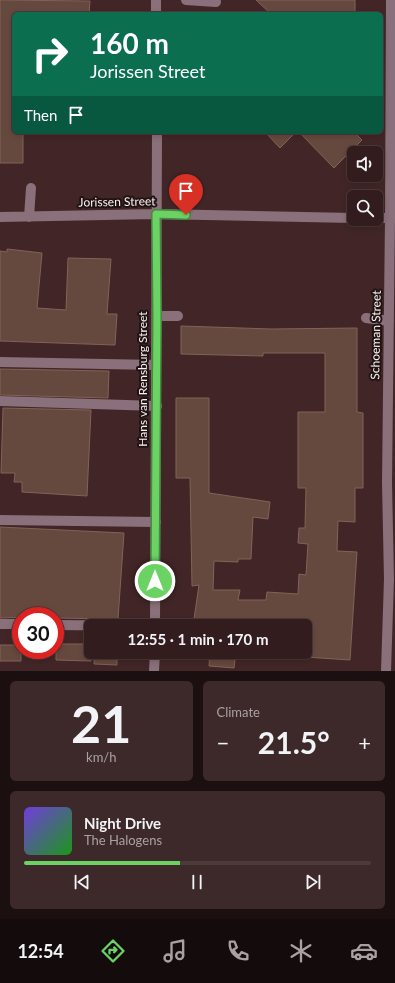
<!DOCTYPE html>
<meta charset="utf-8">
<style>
:root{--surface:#321c1d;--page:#3d292a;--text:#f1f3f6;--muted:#a8a1a4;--line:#4d3a3b;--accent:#6bd363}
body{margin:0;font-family:Lato,sans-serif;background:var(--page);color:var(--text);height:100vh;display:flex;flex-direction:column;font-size:15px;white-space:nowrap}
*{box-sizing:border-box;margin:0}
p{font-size:13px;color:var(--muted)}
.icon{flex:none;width:22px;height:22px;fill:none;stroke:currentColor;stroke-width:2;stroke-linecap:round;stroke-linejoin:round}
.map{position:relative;height:671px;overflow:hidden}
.panel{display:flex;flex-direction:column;gap:10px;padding:10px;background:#1c0f10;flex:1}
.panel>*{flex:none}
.top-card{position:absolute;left:12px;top:12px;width:371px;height:122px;border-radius:6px;box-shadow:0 2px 6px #0003,0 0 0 1px var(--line);background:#0b6e4f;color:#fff;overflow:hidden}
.fabs{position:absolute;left:347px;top:146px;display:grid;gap:8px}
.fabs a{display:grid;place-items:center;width:36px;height:36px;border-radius:6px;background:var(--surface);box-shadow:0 2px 6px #0003,0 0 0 1px var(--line);font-size:20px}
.speed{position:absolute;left:12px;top:607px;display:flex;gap:8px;font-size:20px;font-weight:700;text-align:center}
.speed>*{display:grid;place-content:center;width:52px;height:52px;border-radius:50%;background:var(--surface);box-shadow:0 2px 6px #0003,0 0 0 1px var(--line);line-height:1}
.speed .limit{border:6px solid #d22;background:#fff;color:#111}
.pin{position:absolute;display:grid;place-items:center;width:34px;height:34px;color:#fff;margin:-41px -17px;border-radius:50% 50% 50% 0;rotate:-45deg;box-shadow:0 0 4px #0007}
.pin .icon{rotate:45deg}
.me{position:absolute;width:44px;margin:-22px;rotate:0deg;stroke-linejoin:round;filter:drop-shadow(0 0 3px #0008)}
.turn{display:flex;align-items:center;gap:14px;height:84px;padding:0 12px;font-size:18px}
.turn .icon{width:52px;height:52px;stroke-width:2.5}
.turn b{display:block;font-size:28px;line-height:34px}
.then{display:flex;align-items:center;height:38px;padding:0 12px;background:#0003;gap:8px;font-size:15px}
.big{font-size:30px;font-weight:700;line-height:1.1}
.panel .card{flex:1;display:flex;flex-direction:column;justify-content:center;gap:6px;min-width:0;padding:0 14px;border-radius:6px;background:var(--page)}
.panel .dial{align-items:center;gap:0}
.dial b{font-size:52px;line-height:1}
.song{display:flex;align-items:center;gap:12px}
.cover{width:48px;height:48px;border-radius:6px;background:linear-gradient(135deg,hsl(260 70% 55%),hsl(120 70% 35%))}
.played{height:4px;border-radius:2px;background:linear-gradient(90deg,var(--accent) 45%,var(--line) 45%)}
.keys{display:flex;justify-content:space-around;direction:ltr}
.heat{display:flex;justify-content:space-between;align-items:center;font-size:22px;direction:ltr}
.panel .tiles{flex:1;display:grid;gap:10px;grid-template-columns:1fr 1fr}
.card:last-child{grid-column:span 2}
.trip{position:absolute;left:84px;top:619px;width:228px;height:40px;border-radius:6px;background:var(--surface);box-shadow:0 2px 6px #0003,0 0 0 1px var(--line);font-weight:700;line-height:40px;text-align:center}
.menu{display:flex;height:64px;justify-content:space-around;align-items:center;background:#140b0c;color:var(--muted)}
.menu .icon{width:28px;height:28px}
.menu .active{color:var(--accent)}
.menu b{font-size:18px;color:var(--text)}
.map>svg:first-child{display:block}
.building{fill:#66493e;stroke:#816357}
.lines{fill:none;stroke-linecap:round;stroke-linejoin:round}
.minor{stroke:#89707a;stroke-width:10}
.route-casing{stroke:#468940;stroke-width:10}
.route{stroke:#6bd363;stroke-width:7}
.labels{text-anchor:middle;stroke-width:4;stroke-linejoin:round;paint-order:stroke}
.street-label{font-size:12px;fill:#fdf1f1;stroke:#201313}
</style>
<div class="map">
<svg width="395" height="671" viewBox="0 0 395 671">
<rect width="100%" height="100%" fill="#422627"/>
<path class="building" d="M0 0 90 1 89 14H14V132H23V163H0Z
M256 0H355V14H271Z
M265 132H296L280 148Z
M299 132H354L362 140 334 168Z
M7 249 42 253 37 308 66 310 68 258 111 259 107 314H117L115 345 0 341V251L7 252Z
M181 326 271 329 357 328V412L363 413V488H355V522L338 521 337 551 357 552 350 660 305 657V626H193L199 585 192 586 190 478H176V398H209V493L270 502 268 519 253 517 251 559H238V562L214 561 213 590H240L238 600H266L267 592 298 594 299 574 306 575 308 544 298 543 299 528H305L306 488H298V412H325V353H263V356L181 354Z
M0 369 109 371 108 398 0 395Z
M3 408 91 410 87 496 22 492V482H14L15 473H1Z
M0 527 124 533 118 619 55 618V616L0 618Z
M56 644H91V661L56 660Z
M0 645H21V661H0Z
M95 652H117V665L94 664Z
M210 652H236L234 668 209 666Z"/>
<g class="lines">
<path class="minor" d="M156 0V14
M186 0 216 2
M0 217 156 214 354 218
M29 217 31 188
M376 218H395
M157 316H178
M366 318 389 321
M0 362 156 365
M0 401 157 406
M0 520 156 522
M0 624H21
M55 625 155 626
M155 626 157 132
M154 671 155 652
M386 671 389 579 387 483 390 218 391 0"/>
</g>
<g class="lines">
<defs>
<path id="route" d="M155 581 157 316 156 214 186 215"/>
</defs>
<use href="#route" class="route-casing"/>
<use href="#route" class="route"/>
</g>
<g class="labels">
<g class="street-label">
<text transform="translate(117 202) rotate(-1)" y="4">Jorissen Street</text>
<text transform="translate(376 335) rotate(-89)" y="4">Schoeman Street</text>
<text transform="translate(143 379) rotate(-90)" y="4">Hans van Rensburg Street</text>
</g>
</g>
</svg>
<div class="fabs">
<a><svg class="icon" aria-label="sound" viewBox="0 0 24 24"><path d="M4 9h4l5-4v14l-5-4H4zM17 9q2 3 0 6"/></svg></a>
<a><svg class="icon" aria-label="search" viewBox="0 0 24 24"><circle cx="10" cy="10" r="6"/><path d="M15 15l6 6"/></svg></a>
</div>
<div class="speed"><div class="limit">30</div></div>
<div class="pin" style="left:186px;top:215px;background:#d93025"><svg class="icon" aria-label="arrive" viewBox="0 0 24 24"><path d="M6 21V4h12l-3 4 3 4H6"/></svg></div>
<svg class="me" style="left:155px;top:581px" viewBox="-20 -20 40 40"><circle r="17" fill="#6bd363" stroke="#fff" stroke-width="3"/><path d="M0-11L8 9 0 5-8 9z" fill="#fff"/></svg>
<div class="trip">12:55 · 1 min · 170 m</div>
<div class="top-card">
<div class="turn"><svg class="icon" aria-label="right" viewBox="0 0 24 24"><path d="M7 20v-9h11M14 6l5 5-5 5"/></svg><div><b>160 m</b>Jorissen Street</div></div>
<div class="then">Then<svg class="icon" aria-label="arrive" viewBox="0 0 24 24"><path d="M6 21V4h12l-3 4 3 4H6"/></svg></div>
</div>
</div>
<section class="panel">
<div class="tiles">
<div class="card dial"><b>21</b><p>km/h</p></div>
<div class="card"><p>Climate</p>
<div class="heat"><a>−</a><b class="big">21.5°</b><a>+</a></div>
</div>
<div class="card">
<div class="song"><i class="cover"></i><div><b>Night Drive</b><p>The Halogens</p></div></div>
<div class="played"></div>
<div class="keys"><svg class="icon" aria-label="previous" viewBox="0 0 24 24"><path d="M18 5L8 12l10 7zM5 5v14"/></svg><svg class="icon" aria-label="pause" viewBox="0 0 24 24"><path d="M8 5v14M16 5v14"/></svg><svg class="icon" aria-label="next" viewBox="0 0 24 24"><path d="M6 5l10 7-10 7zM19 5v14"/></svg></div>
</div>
</div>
</section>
<nav class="menu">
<b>12:54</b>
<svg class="icon active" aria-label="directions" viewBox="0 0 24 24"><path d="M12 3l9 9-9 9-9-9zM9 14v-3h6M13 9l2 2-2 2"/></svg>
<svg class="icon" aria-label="music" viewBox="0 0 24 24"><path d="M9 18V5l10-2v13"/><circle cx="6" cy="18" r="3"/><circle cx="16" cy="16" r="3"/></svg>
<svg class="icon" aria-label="phone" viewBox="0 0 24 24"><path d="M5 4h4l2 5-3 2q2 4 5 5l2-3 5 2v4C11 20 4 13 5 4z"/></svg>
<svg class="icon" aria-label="climate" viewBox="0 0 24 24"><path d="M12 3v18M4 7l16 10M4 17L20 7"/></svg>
<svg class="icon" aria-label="car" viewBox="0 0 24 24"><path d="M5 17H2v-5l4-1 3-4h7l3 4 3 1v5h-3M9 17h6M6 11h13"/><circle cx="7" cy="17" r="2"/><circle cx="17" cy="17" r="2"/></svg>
</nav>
